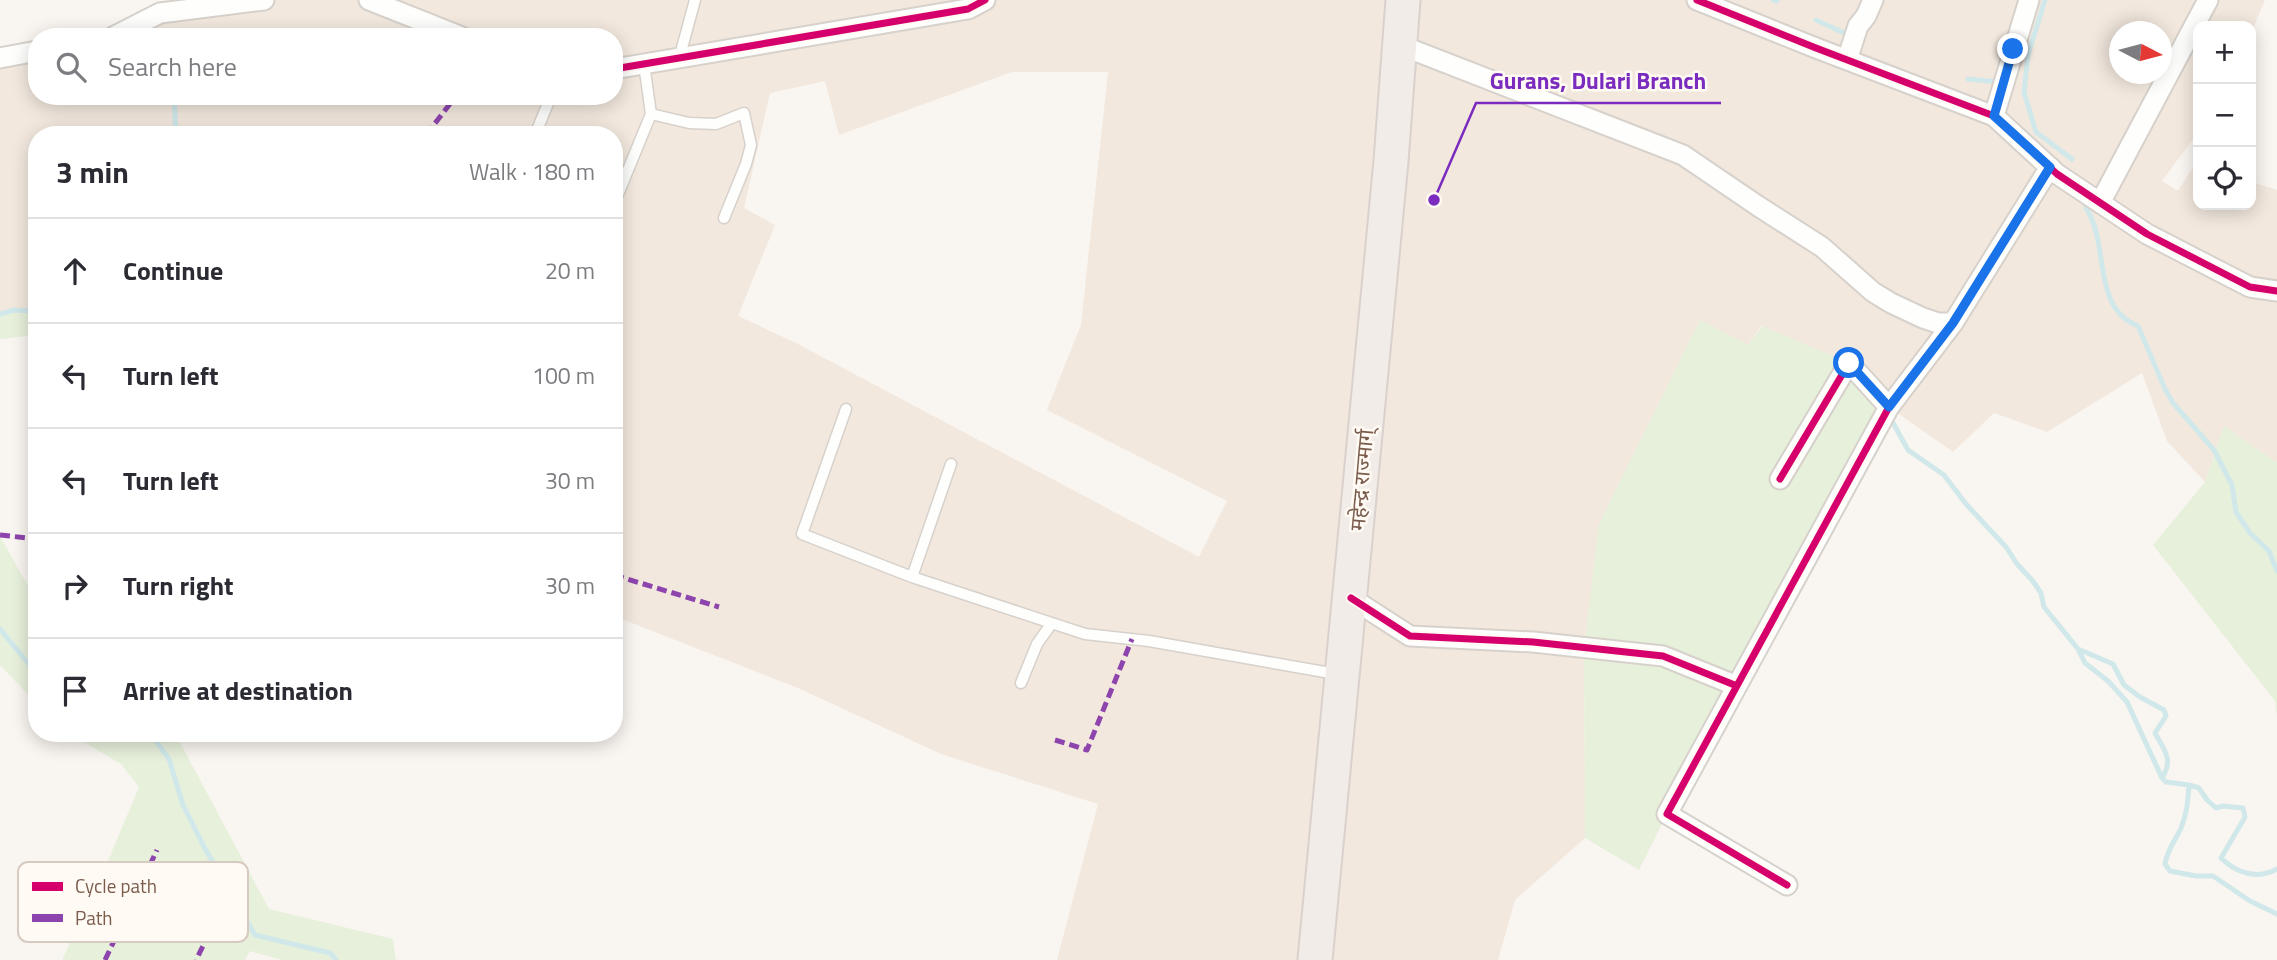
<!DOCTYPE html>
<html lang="en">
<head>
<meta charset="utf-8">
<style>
  body { margin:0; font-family:"Titillium Web","Noto Sans Devanagari",sans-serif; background:#f2f2f3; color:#2b2b33 }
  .controls { position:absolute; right:21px; top:21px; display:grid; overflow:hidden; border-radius:14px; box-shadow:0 4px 18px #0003 }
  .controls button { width:63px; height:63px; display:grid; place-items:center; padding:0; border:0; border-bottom:2px solid #e1e1e2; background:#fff; color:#2b2b33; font:35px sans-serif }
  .compass { position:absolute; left:2109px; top:21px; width:63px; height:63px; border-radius:50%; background:#fff; box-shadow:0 4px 18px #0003; rotate:96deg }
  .stop { position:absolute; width:21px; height:21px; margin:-16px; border:5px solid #1a73e8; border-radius:50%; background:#fff }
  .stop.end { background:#1a73e8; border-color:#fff; box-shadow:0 2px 7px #0008 }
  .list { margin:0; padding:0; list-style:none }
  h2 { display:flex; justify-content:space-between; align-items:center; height:91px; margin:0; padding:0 28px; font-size:30px }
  h2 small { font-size:23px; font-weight:400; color:#7c7c81 }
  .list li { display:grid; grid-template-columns:46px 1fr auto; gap:21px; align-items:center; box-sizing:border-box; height:105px; padding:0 28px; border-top:2px solid #e1e1e2 }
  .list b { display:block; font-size:26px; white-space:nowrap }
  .list em { font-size:23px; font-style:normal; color:#7c7c81 }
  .icon { flex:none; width:38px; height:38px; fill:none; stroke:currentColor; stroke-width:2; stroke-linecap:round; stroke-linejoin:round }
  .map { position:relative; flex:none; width:2277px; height:960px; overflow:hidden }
  .search { position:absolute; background:#fff; box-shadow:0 4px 18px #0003; left:28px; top:28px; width:595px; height:77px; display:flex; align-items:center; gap:18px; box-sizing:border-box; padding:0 24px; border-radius:28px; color:#7c7c81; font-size:26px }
  .panel { position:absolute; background:#fff; box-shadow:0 4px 18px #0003; left:28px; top:126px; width:595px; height:616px; border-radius:28px }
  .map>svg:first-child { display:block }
  .residential { fill:#f2e8de; fill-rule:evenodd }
  .green { fill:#e7f0db }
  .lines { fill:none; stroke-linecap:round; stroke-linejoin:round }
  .stream { stroke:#d0e8ea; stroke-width:5 }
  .service-casing { stroke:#d7d1cb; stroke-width:13 }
  .minor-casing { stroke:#d7d1cb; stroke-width:23 }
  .trunk-casing { stroke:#dad1cc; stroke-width:37 }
  .service { stroke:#fefefd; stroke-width:10 }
  .minor { stroke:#fefefd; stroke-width:19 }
  .trunk { stroke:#f2ece8; stroke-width:33 }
  .quiet { stroke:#8e44ad; stroke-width:5; stroke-dasharray:10 5; stroke-linecap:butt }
  .cycleway-casing { stroke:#fffaf3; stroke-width:11 }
  .cycleway { stroke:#d6006c; stroke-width:7 }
  .route { stroke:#1a73e8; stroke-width:9 }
  .labels { text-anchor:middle; stroke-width:5; stroke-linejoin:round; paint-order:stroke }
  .street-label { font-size:21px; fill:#7a5c4d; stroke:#fffaf3 }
  .key { fill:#fffaf3; stroke:#d7cbc1; stroke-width:2 }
  .key-label { font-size:19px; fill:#7a5c4d }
  .leader { fill:none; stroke:#7b2cbf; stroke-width:2.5 }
  .callout-dot { fill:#7b2cbf; stroke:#fffaf3; stroke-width:2.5 }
  .callout-label { font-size:23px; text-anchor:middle; font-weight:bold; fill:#7b2cbf; stroke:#fffaf3; stroke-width:5; stroke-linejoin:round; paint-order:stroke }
</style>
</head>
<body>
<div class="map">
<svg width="2277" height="960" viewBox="0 0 2277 960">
  <rect width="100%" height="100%" fill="#f9f5f0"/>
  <path class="residential" d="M 264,0 L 2265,0 L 2251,33 L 2251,26 L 2198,26 L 2198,132 L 2162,181 L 2178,191 L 2195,164 L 2198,165 L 2198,205 L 2251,205 L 2251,182 L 2277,190 L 2277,463 L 2224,427 L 2205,482 L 2167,441 L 2142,373 L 2047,432 L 1994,413 L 1953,452 L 1889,407 L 1761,326 L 1748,345 L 1584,647 L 1585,838 L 1515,900 L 1498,960 L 1057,960 L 1098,804 L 941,754 L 798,688 L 614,616 L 614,135 L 37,135 L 37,311 L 14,310 L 0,314 L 0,58 L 37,51 L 37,96 L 614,96 L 614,37 L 113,37 L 160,13 ZM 2120,32 L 2162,32 L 2162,74 L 2120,74 ZM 1012,72 L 1108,72 L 1081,325 L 1047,410 L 1227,501 L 1199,557 L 796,343 L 738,316 L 775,225 L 744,208 L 770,93 L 825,81 L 839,135 Z"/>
  <path class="green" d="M 14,310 L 37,311 L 37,331 L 27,336 L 0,339 L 0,314 Z
    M 1700,320 L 1748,345 L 1762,326 L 1849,363 L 1889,407 L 1667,814 L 1639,870 L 1585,838 L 1584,647 L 1599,524 Z
    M 2224,426 L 2277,463 L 2277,716 L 2275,701 L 2153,545 L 2205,482 Z
    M 0,536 L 37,602 L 37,704 L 0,665 Z
    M 68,733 L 175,733 L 269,909 L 393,939 L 396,960 L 282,960 L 250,951 L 245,960 L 62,960 L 105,868 L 139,787 L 121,764 Z"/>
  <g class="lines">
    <path class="stream" d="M 1773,0 L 1777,1
      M 2045,0 L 2028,55 L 2024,92 L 2036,132 L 2072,159
      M 1816,20 L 1844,33
      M 1968,79 L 1997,82
      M 174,96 L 176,135
      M 2086,208 C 2110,244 2091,308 2138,326 L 2165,389 L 2173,403 L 2214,450 L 2232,485 L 2236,512 L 2250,533 L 2269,551 L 2277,571
      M 0,314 L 14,310 L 37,311
      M 1892,421 L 1908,450 L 1944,475 L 1966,504 L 2006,547 L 2017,564 L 2032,580 L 2041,593 L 2044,607 L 2078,649 L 2113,664 L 2124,685 L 2140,697 L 2164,710 L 2166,716 L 2155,733 C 2164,750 2174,759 2162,778 L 2166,782 L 2189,785 C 2188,800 2187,814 2181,828 C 2175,841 2167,850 2165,864 L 2170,871 L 2196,876 L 2213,876 L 2250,901 L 2277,914
      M 0,629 L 37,674
      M 2079,651 L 2085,663 L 2108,681 L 2127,702 L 2162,778
      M 150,733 L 169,759 L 183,805 L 203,845 L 255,935 L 330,953 L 336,960
      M 2189,785 L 2199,788 L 2207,800 L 2216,808 L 2223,806 L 2243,808 L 2245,817 L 2221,858 C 2236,873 2258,880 2277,869"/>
    <g class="service-casing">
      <path id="service" d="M 679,59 L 695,0
        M 644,64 L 651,114 L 689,123 L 716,124 L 744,113 L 751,145 L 746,164 L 724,218
        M 535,135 L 551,96
        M 614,204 L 651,114
        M 846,409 L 802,534 L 912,577 L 951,464
        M 912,577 L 1085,634 L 1149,641 L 1336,674
        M 1021,683 L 1037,644 L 1052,623"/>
    </g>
    <g class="minor-casing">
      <path id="minor" d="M 369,0 L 462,37
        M 1697,0 L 1816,48 L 1994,116 L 2057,174 L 2147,234 L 2250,287 L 2277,291
        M 113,37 L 160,13 L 264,0
        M 1400,45 L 1683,155 L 1758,206 L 1822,247 L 1873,292 L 1891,303 L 1923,318 L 1938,323 L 1953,323
        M 0,58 L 37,51
        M 1847,60 L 1858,26 L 1866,16 L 1873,0
        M 614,69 L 968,9 L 985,0
        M 1994,116 L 2029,0
        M 2100,203 L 2208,0
        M 1889,407 L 1953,323 L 2050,167
        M 1780,479 L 1849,363 L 1889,407 L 1667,814 L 1787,885
        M 1351,598 L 1410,636 L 1533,642 L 1663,656 L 1737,686"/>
    </g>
    <g class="trunk-casing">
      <path id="trunk" d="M 1315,960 L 1391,161 L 1403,0"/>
    </g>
    <use href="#service" class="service"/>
    <use href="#minor" class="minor"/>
    <use href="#trunk" class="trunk"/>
    <path class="quiet" d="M 426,135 L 456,96
      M 0,535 L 37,539
      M 614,575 L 719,607
      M 1055,740 L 1087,750 L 1132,639
      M 134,899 L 206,940 L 196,960
      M 105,960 L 157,850"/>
    <g class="cycleway-casing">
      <path id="cycleway" d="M 1697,0 L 1816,48 L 1994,116 L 2057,174 L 2147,234 L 2250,287 L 2277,291
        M 614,69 L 968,9 L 985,0
        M 1780,479 L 1849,363 L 1889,407 L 1667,814 L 1787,885
        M 1351,598 L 1410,636 L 1533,642 L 1663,656 L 1737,686"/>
    </g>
    <use href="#cycleway" class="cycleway"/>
  </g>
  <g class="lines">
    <path class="route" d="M 1849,363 L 1889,407 L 1953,323 L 2050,167 L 1994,116 L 2013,49"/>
  </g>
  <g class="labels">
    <g class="street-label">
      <text transform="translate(1362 480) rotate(-85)" y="7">महेन्द्र राज्मार्ग्</text>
    </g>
  </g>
  <rect x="18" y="862" width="230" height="80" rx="10" class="key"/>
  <rect x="32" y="882" width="31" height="9" fill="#d6006c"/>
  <rect x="32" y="914" width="31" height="8" fill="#8e44ad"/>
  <g class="key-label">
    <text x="75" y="893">Cycle path</text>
    <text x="75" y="925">Path</text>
  </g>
  <path class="leader" d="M1434 200L1476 103H1721"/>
  <circle class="callout-dot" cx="1434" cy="200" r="7"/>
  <g class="callout-label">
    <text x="1598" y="89">Gurans, Dulari Branch</text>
  </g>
</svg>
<div class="controls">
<button>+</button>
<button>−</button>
<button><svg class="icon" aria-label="locate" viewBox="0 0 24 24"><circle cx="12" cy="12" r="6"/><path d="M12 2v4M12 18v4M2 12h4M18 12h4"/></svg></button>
</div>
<svg class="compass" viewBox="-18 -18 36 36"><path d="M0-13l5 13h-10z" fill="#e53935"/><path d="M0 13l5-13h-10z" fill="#7c7c81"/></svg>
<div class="stop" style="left:1849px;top:363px"></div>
<div class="stop end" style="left:2013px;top:49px"></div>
<div class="search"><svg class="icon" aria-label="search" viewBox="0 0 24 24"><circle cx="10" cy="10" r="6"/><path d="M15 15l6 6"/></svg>Search here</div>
<section class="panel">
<h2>3 min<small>Walk · 180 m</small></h2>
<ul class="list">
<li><svg class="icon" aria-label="ahead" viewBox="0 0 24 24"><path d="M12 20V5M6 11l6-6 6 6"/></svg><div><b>Continue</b></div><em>20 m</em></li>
<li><svg class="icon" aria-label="left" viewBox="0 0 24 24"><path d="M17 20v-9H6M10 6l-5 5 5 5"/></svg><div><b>Turn left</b></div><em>100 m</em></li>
<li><svg class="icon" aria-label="left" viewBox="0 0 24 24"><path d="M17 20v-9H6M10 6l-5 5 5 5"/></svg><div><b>Turn left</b></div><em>30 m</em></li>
<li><svg class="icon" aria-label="right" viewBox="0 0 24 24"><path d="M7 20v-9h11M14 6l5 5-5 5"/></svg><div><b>Turn right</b></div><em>30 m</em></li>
<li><svg class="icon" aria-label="arrive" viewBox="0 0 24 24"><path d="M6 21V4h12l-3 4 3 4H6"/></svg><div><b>Arrive at destination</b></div></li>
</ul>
</section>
</div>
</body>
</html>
